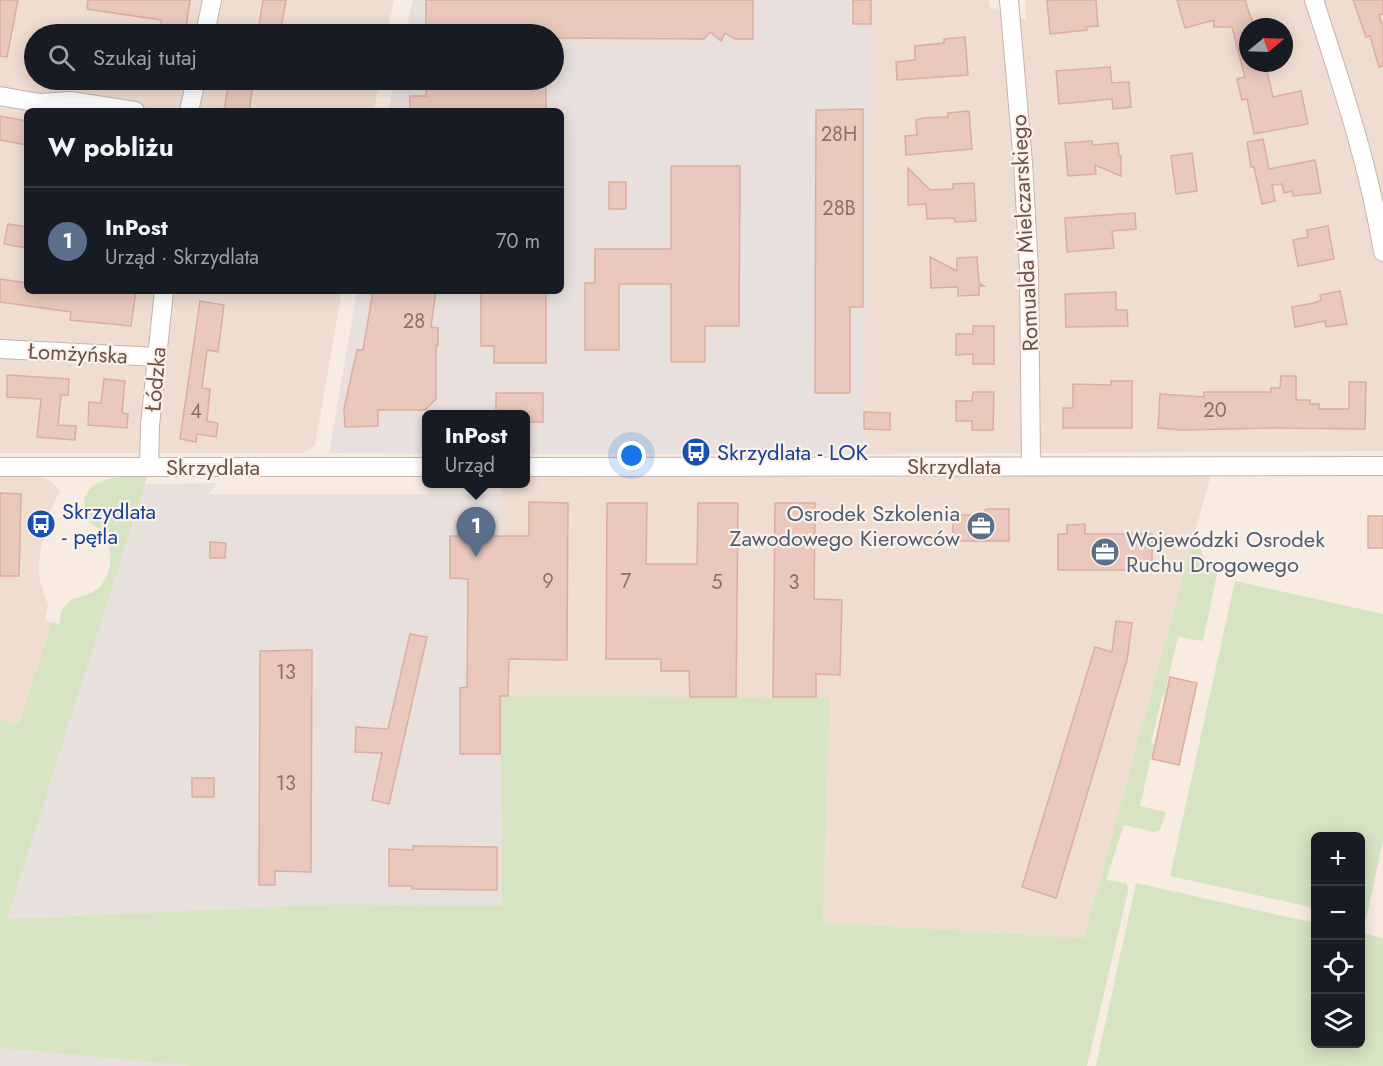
<!DOCTYPE html>
<html lang="pl">
<head>
<meta charset="utf-8">
<style>
  body { margin:0; font-family:Jost,sans-serif; background:#242831; color:#f1f3f6 }
  .controls { position:absolute; right:18px; bottom:18px; display:grid; overflow:hidden; border-radius:9px; box-shadow:0 3px 15px #0003 }
  .controls button { width:54px; height:54px; display:grid; place-items:center; padding:0; border:0; border-bottom:2px solid #363941; background:#171b24; color:#f1f3f6; font:30px sans-serif }
  .compass { position:absolute; left:1239px; top:18px; width:54px; height:54px; border-radius:50%; background:#171b24; box-shadow:0 3px 15px #0003; rotate:71deg }
  .you { position:absolute; left:632px; top:456px; width:21px; height:21px; margin:-15px; border:4px solid #fff; border-radius:50%; background:#1a73e8; box-shadow:0 0 0 9px #1a73e833 }
  .badge { display:grid; place-items:center; width:39px; height:39px; border-radius:50%; background:#2563eb; color:#fff; font-size:20px; font-weight:700 }
  .pin { position:absolute; translate:-50% -50px; filter:drop-shadow(0 2px 3px #0008) }
  .pin::after { content:''; position:absolute; top:32px; width:21px; height:18px; background:inherit; clip-path:polygon(0 0,100% 0,50% 100%) }
  .popup { position:absolute; left:422px; top:410px; width:108px; height:78px; box-sizing:border-box; display:grid; place-content:center; border-radius:9px; background:#171b24; filter:drop-shadow(0 2px 4px #0005); font-size:20px; white-space:nowrap; color:#9ea1a6 }
  .popup b { font-size:22px; color:#f1f3f6 }
  .popup::after { content:''; position:absolute; left:50%; top:100%; margin-left:-12px; border:12px solid transparent; border-top-color:#171b24 }
  .list { margin:0; padding:0; list-style:none }
  h2 { display:flex; justify-content:space-between; align-items:center; height:78px; margin:0; padding:0 24px; font-size:26px }
  h2 small { font-size:20px; font-weight:400; color:#9ea1a6 }
  .list li { display:grid; grid-template-columns:39px 1fr auto; gap:18px; align-items:center; box-sizing:border-box; height:108px; padding:0 24px; border-top:2px solid #363941 }
  .list b { display:block; font-size:22px; white-space:nowrap }
  .list p { margin:0; font-size:20px; white-space:nowrap; color:#9ea1a6 }
  .list em { font-size:20px; font-style:normal; color:#9ea1a6 }
  .icon { flex:none; width:33px; height:33px; fill:none; stroke:currentColor; stroke-width:2; stroke-linecap:round; stroke-linejoin:round }
  .map { position:relative; flex:none; width:1383px; height:1066px; overflow:hidden }
  .search { position:absolute; background:#171b24; box-shadow:0 3px 15px #0003; left:24px; top:24px; width:540px; height:66px; display:flex; align-items:center; gap:15px; box-sizing:border-box; padding:0 21px; border-radius:33px; color:#9ea1a6; font-size:22px }
  .panel { position:absolute; background:#171b24; box-shadow:0 3px 15px #0003; left:24px; top:108px; width:540px; height:186px; border-radius:9px }
  .map>svg:first-child { display:block }
  .residential { fill:#efddd2; fill-rule:evenodd }
  .industrial { fill:#e8e0dd }
  .green { fill:#d6e4c3 }
  .building { fill:#eac8bd; stroke:#dbada0; stroke-width:1.5 }
  .lines { fill:none; stroke-linecap:round; stroke-linejoin:round }
  .minor-casing { stroke:#c7b3ab; stroke-width:20 }
  .minor { stroke:#fff; stroke-width:18 }
  .labels { text-anchor:middle; stroke-width:4.5; stroke-linejoin:round; paint-order:stroke }
  .number-label { font-size:20px; fill:#8c7068 }
  .street-label { font-size:22px; fill:#6d524c; stroke:#fcf1e8 }
  .transit-label { font-size:22px; fill:#164399; stroke:#fcf1e8; text-anchor:start }
  .service-label { font-size:22px; fill:#4e5e75; stroke:#fcf1e8; text-anchor:end }
</style>
</head>
<body>
<div class="map">
<svg width="1383" height="1066" viewBox="0 0 1383 1066">
  <rect width="100%" height="100%" fill="#f8ece2"/>
  <path class="residential" d="M 0,0 L 394,0 L 387,34 L 34,34 L 34,80 L 380,80 L 374,111 L 27,111 L 27,291 L 342,291 L 315,445 L 303,453 L 0,453 Z
    M 873,0 L 989,0 L 990,7 L 1026,20 L 1025,0 L 1383,0 L 1383,451 L 866,454 L 864,429 ZM 1248,27 L 1284,27 L 1284,63 L 1248,63 Z
    M 526,474 L 845,478 L 1211,474 L 1084,938 L 823,922 L 830,697 L 500,696 L 502,484 L 526,484 Z
    M 0,476 L 36,476 L 46,479 L 53,483 L 60,491 L 47,517 L 39,560 L 39,577 L 48,606 L 45,620 L 52,622 L 18,725 L 0,719 Z"/>
  <path class="industrial" d="M 413,0 L 873,0 L 864,429 L 866,454 L 526,454 L 526,414 L 426,414 L 426,454 L 329,453 L 357,291 L 561,291 L 561,111 L 388,111 L 394,80 L 554,80 L 554,34 L 405,34 Z
    M 217,483 L 209,494 L 502,494 L 500,669 L 502,906 L 337,904 L 6,919 L 144,484 Z
    M 0,1048 L 191,1066 L 0,1066 Z"/>
  <path class="green" d="M 121,477 L 147,477 L 7,919 L 337,904 L 502,906 L 500,696 L 830,697 L 823,922 L 1084,938 L 1191,547 L 1199,545 C 1203,556 1207,565 1218,569 L 1203,641 L 1178,637 L 1164,697 L 1162,697 L 1151,743 L 1154,744 L 1140,806 L 1166,812 L 1160,830 L 1153,832 L 1124,825 L 1106,880 L 1127,883 L 1128,891 L 1087,1066 L 191,1066 L 0,1048 L 0,719 L 18,725 L 52,622 L 59,624 C 60,618 61,611 65,606 C 76,591 99,602 109,570 C 112,560 111,548 106,538 C 102,530 92,526 88,518 C 75,491 98,478 121,477 Z
    M 1235,581 L 1383,614 L 1383,840 L 1366,920 L 1361,918 L 1360,836 L 1316,836 L 1315,908 L 1170,876 Z
    M 1136,883 L 1315,923 L 1316,1044 L 1360,1044 L 1361,933 L 1383,938 L 1383,1066 L 1096,1066 Z"/>
  <path class="building" d="M 0,0 L 18,0 L 7,57 L 0,56 Z
    M 88,0 L 190,0 L 186,28 L 161,25 L 161,20 L 87,9 Z
    M 263,0 L 286,0 L 280,34 L 258,31 Z
    M 426,0 L 753,0 L 753,39 L 735,39 L 725,33 L 721,41 L 710,32 L 704,39 L 554,38 L 554,34 L 426,34 Z
    M 853,0 L 871,0 L 871,24 L 853,24 Z
    M 1047,0 L 1096,0 L 1098,26 L 1086,27 L 1087,30 L 1050,34 Z
    M 1177,0 L 1245,0 L 1254,27 L 1248,27 L 1248,63 L 1265,63 L 1273,97 L 1301,91 L 1308,124 L 1254,134 L 1247,99 L 1242,100 L 1237,79 L 1245,77 L 1232,27 L 1214,27 L 1214,20 L 1185,28 Z
    M 1353,0 L 1383,0 L 1383,14 L 1379,15 L 1383,28 L 1383,66 L 1379,67 L 1370,36 L 1366,37 Z
    M 965,37 L 968,75 L 897,80 L 896,62 L 915,60 L 915,46 L 944,43 L 944,39 Z
    M 1110,67 L 1112,83 L 1129,82 L 1131,107 L 1113,109 L 1112,99 L 1059,104 L 1056,71 Z
    M 229,80 L 254,80 L 249,111 L 224,111 Z
    M 426,80 L 546,80 L 546,111 L 410,111 L 410,96 L 426,96 Z
    M 863,109 L 863,307 L 850,307 L 850,393 L 815,393 L 816,110 Z
    M 969,111 L 972,149 L 906,155 L 905,136 L 917,135 L 916,120 L 923,118 L 948,117 L 948,113 Z
    M 0,116 L 27,121 L 27,145 L 0,140 Z
    M 1263,139 L 1269,169 L 1315,160 L 1321,193 L 1293,196 L 1292,191 L 1284,193 L 1282,184 L 1272,185 L 1275,201 L 1262,204 L 1254,167 L 1251,167 L 1247,142 Z
    M 1092,141 L 1092,145 L 1118,143 L 1119,156 L 1121,156 L 1121,176 L 1095,165 L 1096,174 L 1068,176 L 1065,143 Z
    M 1192,153 L 1197,191 L 1176,194 L 1171,156 Z
    M 671,166 L 740,166 L 739,326 L 705,326 L 705,362 L 671,362 L 671,284 L 619,284 L 619,350 L 585,350 L 585,283 L 595,283 L 595,249 L 671,249 Z
    M 908,168 L 930,190 L 953,189 L 953,184 L 974,183 L 976,221 L 955,222 L 954,218 L 927,219 L 926,204 L 908,205 Z
    M 609,182 L 626,182 L 626,209 L 609,209 Z
    M 1135,213 L 1136,229 L 1112,231 L 1114,248 L 1067,252 L 1065,218 Z
    M 8,224 L 27,227 L 27,248 L 4,244 Z
    M 1328,226 L 1334,259 L 1298,266 L 1293,240 L 1308,237 L 1307,230 Z
    M 930,257 L 957,271 L 957,258 L 977,257 L 979,283 L 984,286 L 979,286 L 979,295 L 958,296 L 958,287 L 931,288 Z
    M 0,279 L 27,283 L 27,291 L 136,291 L 131,326 L 70,320 L 71,312 L 0,302 Z
    M 373,291 L 436,291 L 431,327 L 438,328 L 438,346 L 436,345 L 436,399 L 425,410 L 378,410 L 378,426 L 345,427 L 344,409 L 357,350 L 363,350 Z
    M 481,291 L 546,291 L 546,363 L 494,363 L 494,346 L 481,346 Z
    M 1340,291 L 1347,324 L 1326,327 L 1325,321 L 1295,327 L 1292,307 L 1314,303 L 1321,300 L 1320,295 Z
    M 1116,292 L 1116,310 L 1127,310 L 1128,326 L 1066,327 L 1065,294 Z
    M 200,301 L 224,305 L 218,352 L 207,350 L 202,388 L 210,389 L 207,421 L 218,423 L 216,437 L 197,434 L 196,442 L 180,439 Z
    M 973,326 L 994,326 L 994,364 L 973,364 L 973,354 L 956,355 L 956,334 L 973,334 Z
    M 7,375 L 69,379 L 68,395 L 61,395 L 58,425 L 76,426 L 75,440 L 37,437 L 41,399 L 7,397 Z
    M 1281,376 L 1296,376 L 1296,400 L 1310,400 L 1310,404 L 1319,404 L 1319,409 L 1349,409 L 1349,382 L 1366,382 L 1365,429 L 1272,428 L 1182,430 L 1158,428 L 1160,394 L 1204,397 L 1204,392 L 1271,392 L 1271,388 L 1280,388 Z
    M 104,379 L 125,381 L 122,413 L 128,414 L 127,428 L 88,425 L 89,402 L 101,403 Z
    M 1111,381 L 1132,381 L 1132,428 L 1063,428 L 1063,408 L 1073,408 L 1073,384 L 1111,385 Z
    M 973,392 L 994,392 L 993,430 L 972,430 L 972,421 L 956,421 L 956,401 L 972,401 Z
    M 496,393 L 543,393 L 543,422 L 525,422 L 525,414 L 496,414 Z
    M 864,412 L 890,413 L 890,430 L 864,429 Z
    M 0,493 L 21,494 L 19,576 L 0,576 Z
    M 529,502 L 568,503 L 567,660 L 509,659 L 508,696 L 500,696 L 500,754 L 460,754 L 460,688 L 467,687 L 468,579 L 450,578 L 450,536 L 529,536 Z
    M 607,503 L 647,503 L 646,564 L 697,564 L 698,503 L 738,503 L 736,697 L 690,697 L 689,671 L 661,671 L 661,659 L 606,659 Z
    M 775,503 L 815,503 L 814,599 L 842,600 L 840,675 L 816,674 L 816,697 L 773,697 Z
    M 986,509 L 1009,509 L 1009,541 L 953,541 L 953,515 L 982,515 Z
    M 1368,516 L 1383,516 L 1383,548 L 1368,548 Z
    M 1085,524 L 1085,534 L 1152,534 L 1152,570 L 1058,570 L 1058,534 L 1067,534 L 1067,525 Z
    M 210,542 L 226,543 L 225,558 L 210,558 Z
    M 1116,621 L 1132,623 L 1127,660 L 1056,898 L 1022,887 L 1095,647 L 1112,652 Z
    M 410,634 L 427,637 L 389,804 L 372,800 L 382,753 L 355,752 L 356,727 L 388,729 Z
    M 312,650 L 311,872 L 275,871 L 275,885 L 259,885 L 260,651 Z
    M 1170,677 L 1197,683 L 1179,765 L 1152,759 Z
    M 192,778 L 214,778 L 214,797 L 192,797 Z
    M 413,846 L 497,847 L 497,890 L 412,889 L 412,886 L 389,886 L 389,849 L 413,850 Z"/>
  <g class="lines">
    <g class="minor-casing">
      <path id="minor" d="M 1009,0 L 1023,163 L 1029,270 L 1031,466
        M 1314,0 C 1341,83 1369,165 1383,252
        M 205,34 L 212,0
        M 0,96 L 40,103 L 70,101 L 135,111
        M 189,111 L 196,80
        M 0,349 L 157,357
        M 0,467 L 426,467
        M 149,467 L 150,425 L 164,291
        M 526,467 L 1383,466"/>
    </g>
    <use href="#minor" class="minor"/>
  </g>
  <defs>
    <g id="bus-disc" transform="scale(1.5)"><circle r="9.5" fill="#1a4fb4" stroke="#fcf1e8"/><path d="M-5-6H5V4H4V6H2V4H-2V6H-4V4H-5ZM-3.5-4V0h7V-4ZM-3.5 1.2v1.5H-2V1.2ZM2 1.2v1.5H3.5V1.2Z" fill="#fff"/></g>
    <g id="office-disc" transform="scale(1.5)"><circle r="9.5" fill="#5c6f8a" stroke="#fcf1e8"/><path d="M-6-3h4V-5.5h4V-3h4V5H-6ZM-1-4.5V-3h2v-1.5ZM-6 0V1H6V0Z" fill="#fff"/></g>
  </defs>
  <g fill-rule="evenodd">
    <use href="#bus-disc" x="696" y="452"/>
    <use href="#bus-disc" x="41" y="524"/>
    <use href="#office-disc" x="981" y="526"/>
    <use href="#office-disc" x="1105" y="552"/>
  </g>
  <g class="labels">
    <g class="number-label">
      <text x="839" y="141">28H</text>
      <text x="839" y="215">28B</text>
      <text x="414" y="328">28</text>
      <text x="1215" y="417">20</text>
      <text x="196" y="418">4</text>
      <text x="548" y="588">9</text>
      <text x="626" y="588">7</text>
      <text x="717" y="589">5</text>
      <text x="794" y="589">3</text>
      <text x="286" y="679">13</text>
      <text x="286" y="790">13</text>
    </g>
    <g class="street-label">
      <text transform="translate(1024 233) rotate(-93)" y="8">Romualda Mielczarskiego</text>
      <text transform="translate(78 353) rotate(3)" y="8">Łomżyńska</text>
      <text transform="translate(155 379) rotate(-85)" y="8">Łódzka</text>
      <text x="954" y="474">Skrzydlata</text>
      <text x="213" y="475">Skrzydlata</text>
    </g>
    <g class="transit-label">
      <text x="717" y="460">Skrzydlata - LOK</text>
      <text x="62" y="519">Skrzydlata<tspan x="62" dy="25">- pętla</tspan></text>
    </g>
    <g class="service-label">
      <text x="960" y="521">Osrodek Szkolenia<tspan x="960" dy="25">Zawodowego Kierowców</tspan></text>
      <text x="1126" y="547" text-anchor="start">Wojewódzki Osrodek<tspan x="1126" dy="25">Ruchu Drogowego</tspan></text>
    </g>
  </g>
</svg>
<div class="controls">
<button>+</button>
<button>−</button>
<button><svg class="icon" aria-label="locate" viewBox="0 0 24 24"><circle cx="12" cy="12" r="6"/><path d="M12 2v4M12 18v4M2 12h4M18 12h4"/></svg></button>
<button><svg class="icon" aria-label="layers" viewBox="0 0 24 24"><path d="M12 4l9 5-9 5-9-5zM3 14l9 5 9-5"/></svg></button>
</div>
<svg class="compass" viewBox="-18 -18 36 36"><path d="M0-13l5 13h-10z" fill="#e53935"/><path d="M0 13l5-13h-10z" fill="#9ea1a6"/></svg>
<div class="you"></div>
<div class="pin badge" style="left:476px;top:557px;background:#5c6f8a">1</div>
<div class="popup"><b>InPost</b>Urząd</div>
<div class="search"><svg class="icon" aria-label="search" viewBox="0 0 24 24"><circle cx="10" cy="10" r="6"/><path d="M15 15l6 6"/></svg>Szukaj tutaj</div>
<section class="panel">
<h2>W pobliżu<small></small></h2>
<ul class="list">
<li><span class="badge" style="background:#5c6f8a">1</span><div><b>InPost</b><p>Urząd · Skrzydlata</p></div><em>70 m</em></li>
</ul>
</section>
</div>
</body>
</html>
